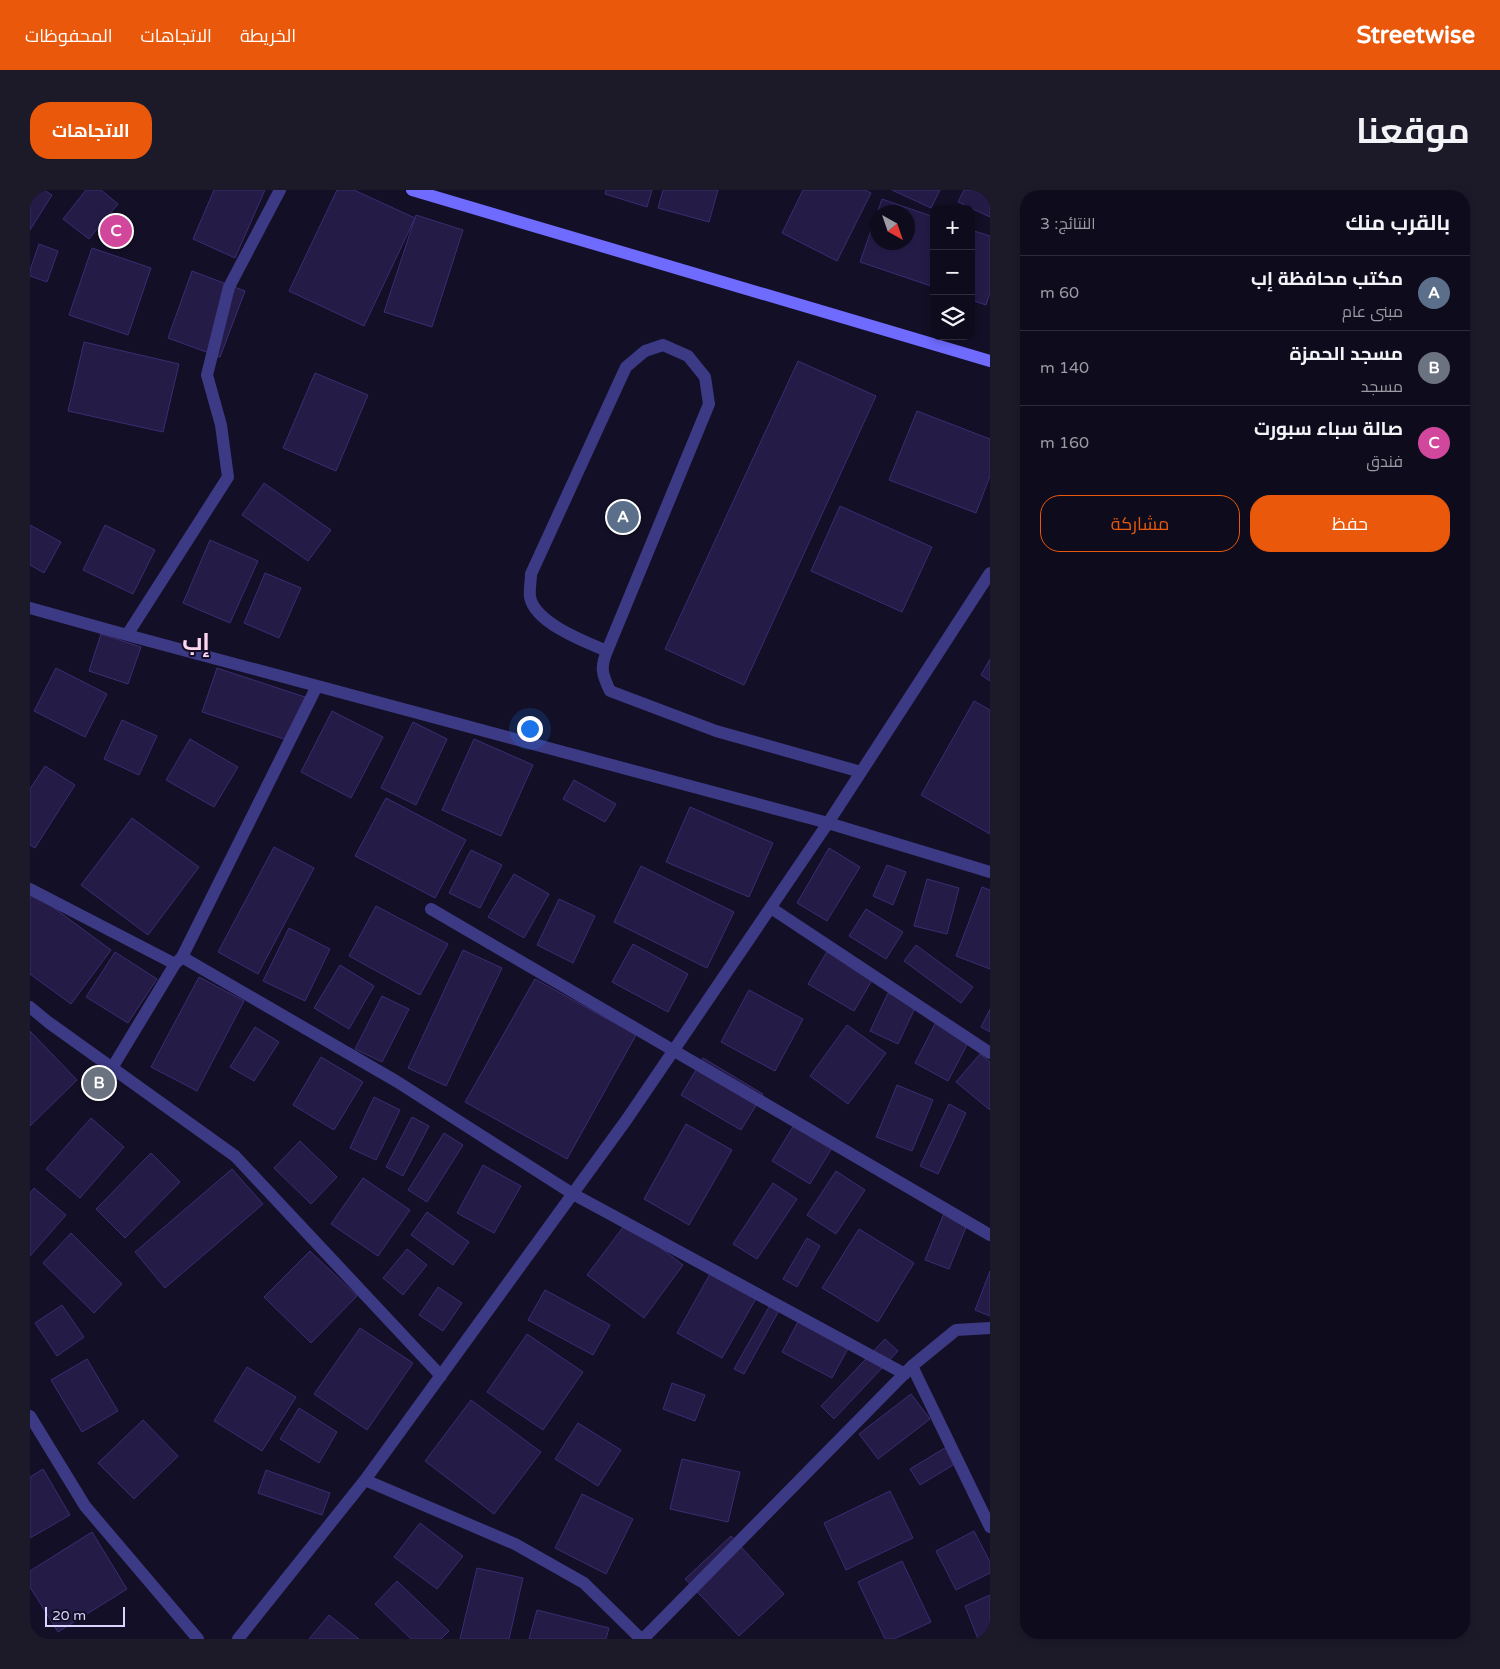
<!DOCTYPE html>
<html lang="ar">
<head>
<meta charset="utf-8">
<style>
  body { margin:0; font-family:"Varela Round",Cairo,sans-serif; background:#1c1929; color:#f1f3f6; direction:rtl }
  .controls { position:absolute; right:15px; top:15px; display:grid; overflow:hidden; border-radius:10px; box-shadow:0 2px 8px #0003 }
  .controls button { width:45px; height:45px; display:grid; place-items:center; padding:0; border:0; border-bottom:1px solid #2e2b3b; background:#0e0b1c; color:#f1f3f6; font:25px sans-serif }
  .compass { position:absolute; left:840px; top:15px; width:45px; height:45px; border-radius:50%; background:#0e0b1c; box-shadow:0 2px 8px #0003; rotate:140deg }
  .scale { position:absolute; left:15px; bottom:12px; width:80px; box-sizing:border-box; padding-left:5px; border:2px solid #d9d4ff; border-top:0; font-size:14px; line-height:18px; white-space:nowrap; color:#d9d4ff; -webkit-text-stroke:4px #130f26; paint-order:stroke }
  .you { position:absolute; left:499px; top:538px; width:18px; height:18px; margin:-12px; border:4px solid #fff; border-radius:50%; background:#1a73e8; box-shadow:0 0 0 8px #1a73e833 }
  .badge { display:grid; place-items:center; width:32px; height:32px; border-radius:50%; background:#ea580c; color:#fff; font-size:16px; font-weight:700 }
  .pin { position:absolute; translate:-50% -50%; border:2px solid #fff; box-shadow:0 1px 5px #0006 }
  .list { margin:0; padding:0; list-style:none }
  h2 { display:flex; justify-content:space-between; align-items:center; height:65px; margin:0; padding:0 20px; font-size:21px }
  h2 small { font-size:16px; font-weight:400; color:#9b9ba3 }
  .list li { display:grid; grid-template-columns:32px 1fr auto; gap:15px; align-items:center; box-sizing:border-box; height:75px; padding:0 20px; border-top:1px solid #2e2b3b }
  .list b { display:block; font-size:19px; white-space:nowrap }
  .list p { margin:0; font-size:16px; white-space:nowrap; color:#9b9ba3 }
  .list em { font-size:16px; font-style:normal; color:#9b9ba3 }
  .actions { display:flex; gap:10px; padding:15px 20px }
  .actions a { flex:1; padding:11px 0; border:1px solid #ea580c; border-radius:20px; text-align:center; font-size:18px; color:#ea580c }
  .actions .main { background:#ea580c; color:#fff }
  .icon { flex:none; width:28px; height:28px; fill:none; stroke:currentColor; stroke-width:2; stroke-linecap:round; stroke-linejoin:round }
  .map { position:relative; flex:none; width:960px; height:1449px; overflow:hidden; direction:ltr; border-radius:20px }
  header { display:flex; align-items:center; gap:30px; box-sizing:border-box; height:70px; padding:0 25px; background:#ea580c; color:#fff }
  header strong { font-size:24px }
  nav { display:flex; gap:28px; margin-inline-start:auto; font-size:18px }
  .intro { display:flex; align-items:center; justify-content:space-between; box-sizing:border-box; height:120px; padding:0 30px }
  h1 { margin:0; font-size:35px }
  .button { padding:12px 22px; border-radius:20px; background:#ea580c; color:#fff; font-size:18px; font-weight:700 }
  main { display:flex; gap:30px; padding:0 30px }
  aside { flex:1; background:#0e0b1c; border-radius:20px; box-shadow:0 2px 8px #0003 }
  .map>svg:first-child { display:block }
  .building { fill:#241b47; stroke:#3b2d73; fill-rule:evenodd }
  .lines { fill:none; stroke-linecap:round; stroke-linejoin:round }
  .lane { stroke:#3d3a85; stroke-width:12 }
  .street { stroke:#3d3a85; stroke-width:12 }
  .secondary { stroke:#6f6bff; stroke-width:12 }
  .labels { text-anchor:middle; stroke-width:4; stroke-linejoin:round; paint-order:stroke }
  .town-label { font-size:24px; font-weight:bold; fill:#ffd6f0; stroke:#130f26 }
</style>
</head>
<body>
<header>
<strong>Streetwise</strong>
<nav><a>الخريطة</a><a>الاتجاهات</a><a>المحفوظات</a></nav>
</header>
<div class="intro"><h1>موقعنا</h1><a class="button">الاتجاهات</a></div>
<main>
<aside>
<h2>بالقرب منك<small>النتائج: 3</small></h2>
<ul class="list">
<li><span class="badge" style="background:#5c6f8a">A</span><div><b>مكتب محافظة إب</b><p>مبنى عام</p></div><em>60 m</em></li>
<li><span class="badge" style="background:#6b7280">B</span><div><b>مسجد الحمزة</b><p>مسجد</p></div><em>140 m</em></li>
<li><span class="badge" style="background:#d1479c">C</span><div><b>صالة سباء سبورت</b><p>فندق</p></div><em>160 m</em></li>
</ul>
<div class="actions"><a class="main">حفظ</a><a>مشاركة</a></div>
</aside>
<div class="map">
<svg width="960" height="1449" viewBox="0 0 960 1449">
  <rect width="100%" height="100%" fill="#130f26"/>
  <path class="building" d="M 0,0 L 14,0 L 22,5 L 0,40 Z
    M 56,0 L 71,0 L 88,14 L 59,49 L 33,29 Z
    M 184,0 L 235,0 L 205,68 L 163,49 Z
    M 307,0 L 324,0 L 385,28 L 334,136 L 259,101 Z
    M 576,0 L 622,0 L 617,17 L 575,4 Z
    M 633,0 L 688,0 L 679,32 L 628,18 Z
    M 773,0 L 835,0 L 841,3 L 807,71 L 752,43 Z
    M 862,0 L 910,0 L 901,18 Z
    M 934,0 L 960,0 L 960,27 L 928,12 Z
    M 852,9 L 904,27 L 904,97 L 830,72 ZM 848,22 L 878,22 L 878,52 L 848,52 Z
    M 386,25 L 433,40 L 402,137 L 354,122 Z
    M 941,40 L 960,46 L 960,103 L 956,115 L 941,110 Z
    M 9,54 L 28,61 L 17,92 L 0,86 L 0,80 Z
    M 62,58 L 121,78 L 98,145 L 39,125 Z
    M 162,81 L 215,101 L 190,167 L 138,148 Z
    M 54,152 L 149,174 L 133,242 L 38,221 Z
    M 768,171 L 846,206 L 714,495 L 635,459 Z
    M 285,183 L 338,205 L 306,281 L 253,258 Z
    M 887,221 L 960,249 L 960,286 L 946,323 L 859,290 Z
    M 234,293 L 301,340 L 278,371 L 212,325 Z
    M 810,316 L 902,357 L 872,422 L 781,381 Z
    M 0,335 L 31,352 L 14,383 L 0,375 Z
    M 75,335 L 125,360 L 103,404 L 53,380 Z
    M 180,350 L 228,371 L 200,433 L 153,413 Z
    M 235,383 L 271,398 L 249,448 L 214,433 Z
    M 71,444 L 111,457 L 98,494 L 59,481 Z
    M 960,469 L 960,491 L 951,485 Z
    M 26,478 L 77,504 L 55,547 L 4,521 Z
    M 187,478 L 278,508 L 263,552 L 172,522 Z
    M 944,511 L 960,520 L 960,644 L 891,605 Z
    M 302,521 L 353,547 L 321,608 L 271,582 Z
    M 92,530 L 127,546 L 109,585 L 74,569 Z
    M 383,532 L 417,549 L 386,615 L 351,598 Z
    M 160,549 L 208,577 L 184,617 L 136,590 Z
    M 444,549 L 503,575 L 471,646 L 412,620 Z
    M 15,576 L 45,595 L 5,658 L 0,655 L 0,599 Z
    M 544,590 L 586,614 L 575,632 L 533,609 Z
    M 356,608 L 436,650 L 405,708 L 325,666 Z
    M 660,617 L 743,653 L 719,707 L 636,672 Z
    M 102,628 L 169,677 L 118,745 L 51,695 Z
    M 244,657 L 284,678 L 228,784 L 188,762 Z
    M 799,658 L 830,677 L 797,731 L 767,713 Z
    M 441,660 L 472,675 L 450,718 L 419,703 Z
    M 857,675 L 876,682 L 863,715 L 843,706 Z
    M 611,676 L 704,722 L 677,778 L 584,732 Z
    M 484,684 L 519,704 L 494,748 L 458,727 Z
    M 897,689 L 929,698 L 917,744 L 884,736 Z
    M 952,697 L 960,700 L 960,779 L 926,766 Z
    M 1,701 L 81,760 L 41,814 L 0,784 L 0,703 Z
    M 529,709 L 565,726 L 543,773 L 507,755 Z
    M 346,716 L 418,754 L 390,805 L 319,766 Z
    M 836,719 L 873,742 L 856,769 L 819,746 Z
    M 259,738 L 300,759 L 275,811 L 233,791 Z
    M 603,754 L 658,784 L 638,822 L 582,792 Z
    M 886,755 L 943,797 L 931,813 L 874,771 Z
    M 433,760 L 472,778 L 416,896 L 378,878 Z
    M 798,760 L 844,787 L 824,821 L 778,794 Z
    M 85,762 L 127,789 L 98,833 L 56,807 Z
    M 310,775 L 344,796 L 319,839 L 284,818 Z
    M 169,787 L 214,811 L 167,901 L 121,877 Z
    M 505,789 L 606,845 L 537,969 L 435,912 Z
    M 719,800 L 773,829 L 745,881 L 691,852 Z
    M 858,803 L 886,816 L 868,854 L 840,841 Z
    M 352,806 L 379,819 L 352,872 L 325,859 Z
    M 960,819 L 960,842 L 951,837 Z
    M 907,830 L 941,847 L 918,891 L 885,873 Z
    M 817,835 L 856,863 L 818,914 L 780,886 Z
    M 225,837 L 249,852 L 224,891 L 200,877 Z
    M 0,841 L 47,890 L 0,936 Z
    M 950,864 L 960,872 L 960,920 L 926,892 Z
    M 291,867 L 333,892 L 304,940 L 263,915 Z
    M 673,868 L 733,904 L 711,940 L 651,905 Z
    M 867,895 L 903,910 L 882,961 L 846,947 Z
    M 344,907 L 370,920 L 346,970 L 320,958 Z
    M 919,914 L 936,923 L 908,984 L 890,976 Z
    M 382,927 L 399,936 L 373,986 L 356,977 Z
    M 61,928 L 94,957 L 50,1008 L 16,979 Z
    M 767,930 L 805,953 L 780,994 L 742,971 Z
    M 656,934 L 702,960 L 659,1035 L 614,1009 Z
    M 414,943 L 433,955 L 397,1012 L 378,1000 Z
    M 270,951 L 307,987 L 281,1014 L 244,978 Z
    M 121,963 L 150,992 L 95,1048 L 66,1019 Z
    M 453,975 L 491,996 L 464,1043 L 427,1023 Z
    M 202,979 L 233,1014 L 135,1098 L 105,1062 Z
    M 806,981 L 835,1000 L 806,1044 L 777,1025 Z
    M 333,988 L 380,1020 L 348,1066 L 301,1034 Z
    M 743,993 L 767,1009 L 727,1069 L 703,1054 Z
    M 4,998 L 36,1025 L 0,1066 L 0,1003 Z
    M 915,1021 L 939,1030 L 919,1079 L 895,1070 Z
    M 397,1022 L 439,1052 L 423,1075 L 381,1045 Z
    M 597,1032 L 653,1075 L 614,1128 L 557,1085 Z
    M 829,1039 L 884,1073 L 848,1132 L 792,1098 Z
    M 41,1043 L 92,1094 L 64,1123 L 13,1073 Z
    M 777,1048 L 790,1056 L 767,1097 L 753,1089 Z
    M 377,1059 L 397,1075 L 373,1105 L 353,1088 Z
    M 280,1061 L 327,1106 L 281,1153 L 234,1107 Z
    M 685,1075 L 731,1100 L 692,1168 L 647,1143 Z
    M 960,1081 L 960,1126 L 945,1120 Z
    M 408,1097 L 432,1113 L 413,1141 L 389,1125 Z
    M 515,1100 L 580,1135 L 563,1165 L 498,1130 Z
    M 743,1110 L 752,1115 L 714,1184 L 704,1179 Z
    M 32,1115 L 54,1147 L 27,1166 L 5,1133 Z
    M 771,1126 L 821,1153 L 802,1188 L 752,1162 Z
    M 330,1138 L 383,1173 L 337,1240 L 284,1204 Z
    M 497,1144 L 553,1182 L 513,1240 L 457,1202 Z
    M 855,1149 L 868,1161 L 804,1229 L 791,1216 Z
    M 57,1169 L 88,1221 L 52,1242 L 21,1190 Z
    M 217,1177 L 266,1207 L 232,1261 L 184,1231 Z
    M 642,1193 L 675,1205 L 665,1231 L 633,1219 Z
    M 881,1204 L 900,1229 L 848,1269 L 829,1244 Z
    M 441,1210 L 511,1262 L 464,1324 L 395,1271 Z
    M 269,1218 L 307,1242 L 289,1273 L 250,1249 Z
    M 113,1230 L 148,1266 L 104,1309 L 68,1273 Z
    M 548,1233 L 591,1260 L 568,1296 L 525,1269 Z
    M 923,1253 L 933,1269 L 890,1295 L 880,1279 Z
    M 652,1269 L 710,1282 L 698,1332 L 640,1319 Z
    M 13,1279 L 40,1325 L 0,1348 L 0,1287 Z
    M 236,1280 L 300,1303 L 292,1325 L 228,1303 Z
    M 860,1301 L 883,1348 L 816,1380 L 794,1333 Z
    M 552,1304 L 603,1329 L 576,1384 L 525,1358 Z
    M 390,1333 L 433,1366 L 407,1399 L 364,1367 Z
    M 944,1341 L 960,1372 L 960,1383 L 926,1400 L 906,1361 Z
    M 62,1342 L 97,1399 L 28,1442 L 0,1397 L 0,1381 Z
    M 701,1346 L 754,1404 L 709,1446 L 655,1389 Z
    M 872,1371 L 901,1432 L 864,1449 L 855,1449 L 828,1392 Z
    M 447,1378 L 493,1388 L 479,1449 L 430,1449 Z
    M 367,1391 L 419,1441 L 411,1449 L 381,1449 L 345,1414 Z
    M 960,1405 L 960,1449 L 948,1449 L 935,1416 Z
    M 507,1420 L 579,1438 L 576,1449 L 499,1449 Z
    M 299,1425 L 329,1449 L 279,1449 Z"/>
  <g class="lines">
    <path class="lane" d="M 577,461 C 555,452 505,433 500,407 C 499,400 501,391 501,384 L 596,177 L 615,161 L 633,155 L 658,166 L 675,187 L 679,214 L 577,461 C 570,478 572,484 580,501 L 686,541 L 831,582"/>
    <path class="street" d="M 0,418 L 97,445 L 798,633 L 960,682
      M 97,445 L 198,287 L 191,235 L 177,185 L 199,97 L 250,0
      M 0,699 L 145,774
      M 741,718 L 960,863
      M 401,719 L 960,1045
      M 152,767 L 366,891 L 543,1004 L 875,1184
      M 0,817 L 18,832 L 205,966 L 411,1186
      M 82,878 L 145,774 L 152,767 L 287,496
      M 882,1176 L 960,1337
      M 0,1226 L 55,1316 L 168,1449
      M 335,1290 L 485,1354 L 554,1393 L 611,1449
      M 208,1449 L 335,1290 L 597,929 L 798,633 L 960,383
      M 613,1449 L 882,1176 L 926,1140 L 960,1138"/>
    <path class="secondary" d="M 382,0 L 960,171"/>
  </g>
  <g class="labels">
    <g class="town-label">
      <text x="166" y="460">إب</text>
    </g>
  </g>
</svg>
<div class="controls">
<button>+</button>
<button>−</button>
<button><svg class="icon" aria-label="layers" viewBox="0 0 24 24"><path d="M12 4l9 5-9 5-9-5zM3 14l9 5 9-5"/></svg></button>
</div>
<svg class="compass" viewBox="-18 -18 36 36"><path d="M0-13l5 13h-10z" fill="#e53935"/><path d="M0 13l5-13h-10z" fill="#9b9ba3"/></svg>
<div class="scale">20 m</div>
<div class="you"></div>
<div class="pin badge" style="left:593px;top:327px;background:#5c6f8a">A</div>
<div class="pin badge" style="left:69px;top:893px;background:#6b7280">B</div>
<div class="pin badge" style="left:86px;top:41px;background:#d1479c">C</div>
</div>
</main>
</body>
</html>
